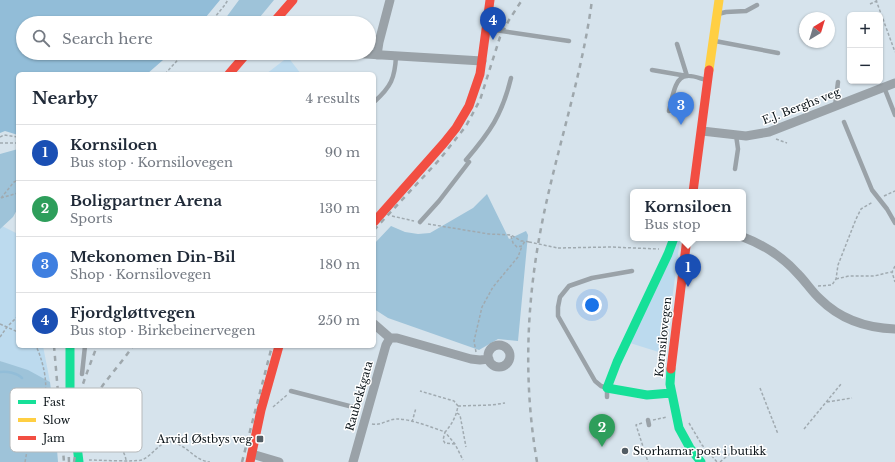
<!DOCTYPE html>
<html lang="en">
<head>
<meta charset="utf-8">
<style>
  body { margin:0; font-family:"Libre Baskerville",serif; background:#f6f6f7; color:#1f2937 }
  .controls { position:absolute; right:12px; top:12px; display:grid; overflow:hidden; border-radius:6px; box-shadow:0 1px 3px #0004 }
  .controls button { width:36px; height:36px; display:grid; place-items:center; padding:0; border:0; border-bottom:1px solid #e0e1e3; background:#fff; color:#1f2937; font:20px sans-serif }
  .compass { position:absolute; left:799px; top:12px; width:36px; height:36px; border-radius:50%; background:#fff; box-shadow:0 1px 3px #0004; rotate:38deg }
  .you { position:absolute; left:592px; top:305px; width:14px; height:14px; margin:-10px; border:3px solid #fff; border-radius:50%; background:#1a73e8; box-shadow:0 0 0 6px #1a73e833 }
  .badge { display:grid; place-items:center; width:26px; height:26px; border-radius:50%; background:#1a73e8; color:#fff; font-size:13px; font-weight:700 }
  .pin { position:absolute; translate:-50% -33px; filter:drop-shadow(0 1px 2px #0008) }
  .pin::after { content:''; position:absolute; top:21px; width:14px; height:12px; background:inherit; clip-path:polygon(0 0,100% 0,50% 100%) }
  .popup { position:absolute; left:630px; top:189px; width:116px; height:52px; box-sizing:border-box; display:grid; place-content:center; border-radius:6px; background:#fff; filter:drop-shadow(0 1px 3px #0005); font-size:13px; white-space:nowrap; color:#747a83 }
  .popup b { font-size:15px; color:#1f2937 }
  .popup::after { content:''; position:absolute; left:50%; top:100%; margin-left:-8px; border:8px solid transparent; border-top-color:#fff }
  .list { margin:0; padding:0; list-style:none }
  h2 { display:flex; justify-content:space-between; align-items:center; height:52px; margin:0; padding:0 16px; font-size:17px }
  h2 small { font-size:13px; font-weight:400; color:#747a83 }
  .list li { display:grid; grid-template-columns:26px 1fr auto; gap:12px; align-items:center; box-sizing:border-box; height:56px; padding:0 16px; border-top:1px solid #e0e1e3 }
  .list b { display:block; font-size:15px; white-space:nowrap }
  .list p { margin:0; font-size:13px; white-space:nowrap; color:#747a83 }
  .list em { font-size:13px; font-style:normal; color:#747a83 }
  .icon { flex:none; width:22px; height:22px; fill:none; stroke:currentColor; stroke-width:2; stroke-linecap:round; stroke-linejoin:round }
  .map { position:relative; flex:none; width:895px; height:462px; overflow:hidden }
  .search { position:absolute; background:#fff; box-shadow:0 1px 3px #0004; left:16px; top:16px; width:360px; height:44px; display:flex; align-items:center; gap:10px; box-sizing:border-box; padding:0 14px; border-radius:22px; color:#747a83; font-size:15px }
  .panel { position:absolute; background:#fff; box-shadow:0 1px 3px #0004; left:16px; top:72px; width:360px; height:276px; border-radius:6px }
  .map>svg:first-child { display:block }
  .green { fill:#bcdaee }
  .forest { fill:#9ec3d9 }
  .water { fill:#92bdd8 }
  .lines { fill:none; stroke-linecap:round; stroke-linejoin:round }
  .stream { stroke:#92bdd8; stroke-width:2.5 }
  .path { stroke:#a0aab0; stroke-width:1.5; stroke-dasharray:3 2; stroke-linecap:butt }
  .lane { stroke:#9aa2a8; stroke-width:4.5 }
  .street { stroke:#9aa2a8; stroke-width:9 }
  .fast { stroke:#16e098; stroke-width:9 }
  .slow { stroke:#ffcf43; stroke-width:9 }
  .jam { stroke:#f24e42; stroke-width:9 }
  .rail { stroke:#9ea7ac; stroke-width:2.5; stroke-dasharray:5 5; stroke-linecap:butt }
  .path-bridge { stroke:#a0aab0; stroke-width:1.5; stroke-dasharray:3 2; stroke-linecap:butt }
  .poi-dot { fill:#535d64; stroke:#fff; stroke-width:1.5 }
  .labels { text-anchor:middle; stroke-width:3; stroke-linejoin:round; paint-order:stroke }
  .street-label { font-size:11px; fill:#0c151a; stroke:#fff }
  .poi-label { font-size:11px; fill:#0c151a; stroke:#fff; text-anchor:end }
  .key { fill:#fff; stroke:#b6b9ba; stroke-width:1 }
  .key-label { font-size:11px; fill:#0c151a }
</style>
</head>
<body>
<div class="map">
<svg width="895" height="462" viewBox="0 0 895 462">
  <rect width="100%" height="100%" fill="#d6e3ec"/>
  <path class="green" d="M 288,57 L 301,74 L 266,74 Z
    M 0,225 L 18,234 L 18,346 L 43,346 L 50,382 L 0,361 Z
    M 680,239 L 665,354 L 630,343 L 678,240 Z"/>
  <path class="forest" d="M 239,0 L 274,0 L 255,23 L 222,23 Z
    M 18,149 L 18,208 L 13,217 L 0,229 L 0,154 Z
    M 487,194 L 509,239 L 526,231 L 528,235 L 518,341 L 498,339 L 479,350 L 388,318 L 374,309 L 374,244 L 391,226 L 405,232 L 418,234 L 430,233 L 473,208 Z
    M 0,361 L 28,370 L 50,382 L 55,425 L 58,462 L 0,462 Z"/>
  <path class="water" d="M 0,0 L 220,0 L 201,23 L 23,23 L 23,53 L 171,53 L 147,74 L 18,74 L 18,135 L 5,131 L 0,133 Z"/>
  <g class="lines">
    <path class="stream" d="M 0,372 C 7,371 17,373 22,378"/>
    <path class="path" d="M 876,0 L 895,52
      M 870,4 L 879,0
      M 210,23 L 224,6 L 228,0
      M 165,74 L 184,53
      M 0,137 L 4,135 L 18,137
      M 776,139 L 787,143
      M 0,143 L 18,143
      M 884,196 L 895,191
      M 1,198 L 14,182 L 18,180
      M 1,198 L 18,193
      M 392,216 L 414,221
      M 428,224 L 489,234 L 511,235 L 521,241 L 525,241
      M 511,236 L 513,243 L 517,247 L 522,246 L 525,241 L 529,242
      M 558,248 L 610,247 L 659,249
      M 895,266 L 892,272 L 895,282
      M 836,279 L 849,276 L 874,276 L 895,271
      M 818,286 L 832,285 L 836,279 L 838,265 L 856,219 L 861,209 L 873,202
      M 0,324 L 18,332
      M 0,337 L 7,327 L 18,316
      M 476,352 L 474,341 L 482,307 L 493,287 L 518,257 L 522,246
      M 760,388 L 778,434
      M 827,402 L 852,398
      M 458,406 L 492,405 L 505,403
      M 273,407 L 287,395
      M 457,413 L 460,415 L 466,447
      M 653,420 L 667,417
      M 412,422 L 416,408
      M 84,423 C 99,431 123,441 126,460
      M 642,423 L 636,425 L 648,462
      M 689,423 L 702,445 L 717,462
      M 372,424 C 381,426 388,419 397,419 C 411,419 431,427 445,432 C 452,424 456,417 458,406 L 454,401 L 420,391
      M 804,429 L 841,384
      M 455,444 L 445,443 L 443,440 L 445,432 L 455,444 L 463,460
      M 89,460 C 101,460 132,462 142,460 C 152,456 159,442 170,442 C 186,443 194,461 210,462
      M 25,462 C 27,451 29,439 32,429 C 35,417 40,408 44,397 C 49,384 42,358 36,346
      M 720,462 L 733,451 L 738,452"/>
    <path class="lane" d="M 718,14 L 726,12 L 746,11 L 757,5
      M 488,29 L 569,41
      M 715,41 L 778,53
      M 652,70 L 687,76 L 677,44
      M 884,87 L 895,115
      M 374,102 C 391,87 395,78 396,56
      M 835,106 L 838,82
      M 669,111 C 672,101 674,76 687,76 C 693,75 701,79 706,80
      M 844,122 L 872,190 L 887,209 L 895,223
      M 466,160 C 490,132 502,115 511,78
      M 735,169 L 738,149 L 736,135
      M 420,222 L 439,201 L 469,162
      M 82,374 L 85,346
      M 291,391 L 357,408
      M 607,397 L 607,388 L 601,386 L 595,381 L 558,316 L 558,307 L 560,297 L 569,286 L 592,278 L 632,271
      M 648,420 L 649,425"/>
    <path class="street" d="M 349,53 L 482,61
      M 377,55 L 379,42 L 390,0
      M 702,131 L 746,136 L 769,132 L 895,83
      M 743,237 C 764,245 783,257 798,274 C 806,282 812,292 820,299 C 840,319 867,328 895,329
      M 374,324 L 390,338 L 397,338 L 471,359 L 480,360 L 489,359
      M488 356a11 11 0 1 1 22 0a11 11 0 1 1-22 0Z
      M 252,454 L 279,462
      M 353,462 L 386,345 L 390,338"/>
    <path class="fast" d="M 70,346 L 70,389 L 79,462
      M 671,369 L 670,384 L 679,428 L 690,448 L 701,462
      M 671,393 L 647,395 L 607,388 L 617,362 L 668,254 L 674,238"/>
    <path class="slow" d="M 709,70 L 719,0"/>
    <path class="jam" d="M 273,23 L 293,0
      M 229,74 L 247,53
      M 693,192 L 709,70
      M 374,222 L 444,143 L 456,128 L 469,106 L 480,74 L 490,0
      M 671,369 L 687,238
      M 250,462 L 261,410 L 279,346"/>
    <path class="rail" d="M 374,230 L 440,159 L 466,126 L 480,100 L 500,37 L 509,20 L 522,0
      M 54,346 L 64,462
      M 69,462 C 67,422 83,383 97,346
      M 74,462 C 78,434 88,408 103,385 C 113,372 124,359 133,346
      M 242,462 L 272,346
      M 537,462 C 522,375 527,289 546,204 C 561,136 583,69 592,0"/>
    <path class="path-bridge" d="M 529,242 L 558,248"/>
  </g>
  <g class="poi-dot">
    <rect x="256" y="435" width="8" height="8" rx="2"/>
    <circle cx="625" cy="451" r="4"/>
  </g>
  <g class="labels">
    <g class="street-label">
      <text transform="translate(801 106) rotate(-21)" y="4">E.J. Berghs veg</text>
      <text transform="translate(663 337) rotate(-84)" y="4">Kornsilovegen</text>
      <text transform="translate(359 396) rotate(-74)" y="4">Raubekkgata</text>
    </g>
    <g class="poi-label">
      <text x="252" y="443">Arvid Østbys veg</text>
      <text x="633" y="455" text-anchor="start">Storhamar post i butikk</text>
    </g>
  </g>
  <rect x="10" y="388" width="132" height="64" rx="6" class="key"/>
  <rect x="18" y="400" width="18" height="4" fill="#16e098"/>
  <rect x="18" y="418" width="18" height="4" fill="#ffcf43"/>
  <rect x="18" y="436" width="18" height="4" fill="#f24e42"/>
  <g class="key-label">
    <text x="43" y="406">Fast</text>
    <text x="43" y="424">Slow</text>
    <text x="43" y="442">Jam</text>
  </g>
</svg>
<div class="controls">
<button>+</button>
<button>−</button>
</div>
<svg class="compass" viewBox="-18 -18 36 36"><path d="M0-13l5 13h-10z" fill="#e53935"/><path d="M0 13l5-13h-10z" fill="#747a83"/></svg>
<div class="you"></div>
<div class="pin badge" style="left:688px;top:287px;background:#1a4fb4">1</div>
<div class="popup"><b>Kornsiloen</b>Bus stop</div>
<div class="pin badge" style="left:602px;top:447px;background:#2e9e5b">2</div>
<div class="pin badge" style="left:681px;top:125px;background:#3f7fe0">3</div>
<div class="pin badge" style="left:493px;top:40px;background:#1a4fb4">4</div>
<div class="search"><svg class="icon" aria-label="search" viewBox="0 0 24 24"><circle cx="10" cy="10" r="6"/><path d="M15 15l6 6"/></svg>Search here</div>
<section class="panel">
<h2>Nearby<small>4 results</small></h2>
<ul class="list">
<li><span class="badge" style="background:#1a4fb4">1</span><div><b>Kornsiloen</b><p>Bus stop · Kornsilovegen</p></div><em>90 m</em></li>
<li><span class="badge" style="background:#2e9e5b">2</span><div><b>Boligpartner Arena</b><p>Sports</p></div><em>130 m</em></li>
<li><span class="badge" style="background:#3f7fe0">3</span><div><b>Mekonomen Din-Bil</b><p>Shop · Kornsilovegen</p></div><em>180 m</em></li>
<li><span class="badge" style="background:#1a4fb4">4</span><div><b>Fjordgløttvegen</b><p>Bus stop · Birkebeinervegen</p></div><em>250 m</em></li>
</ul>
</section>
</div>
</body>
</html>
